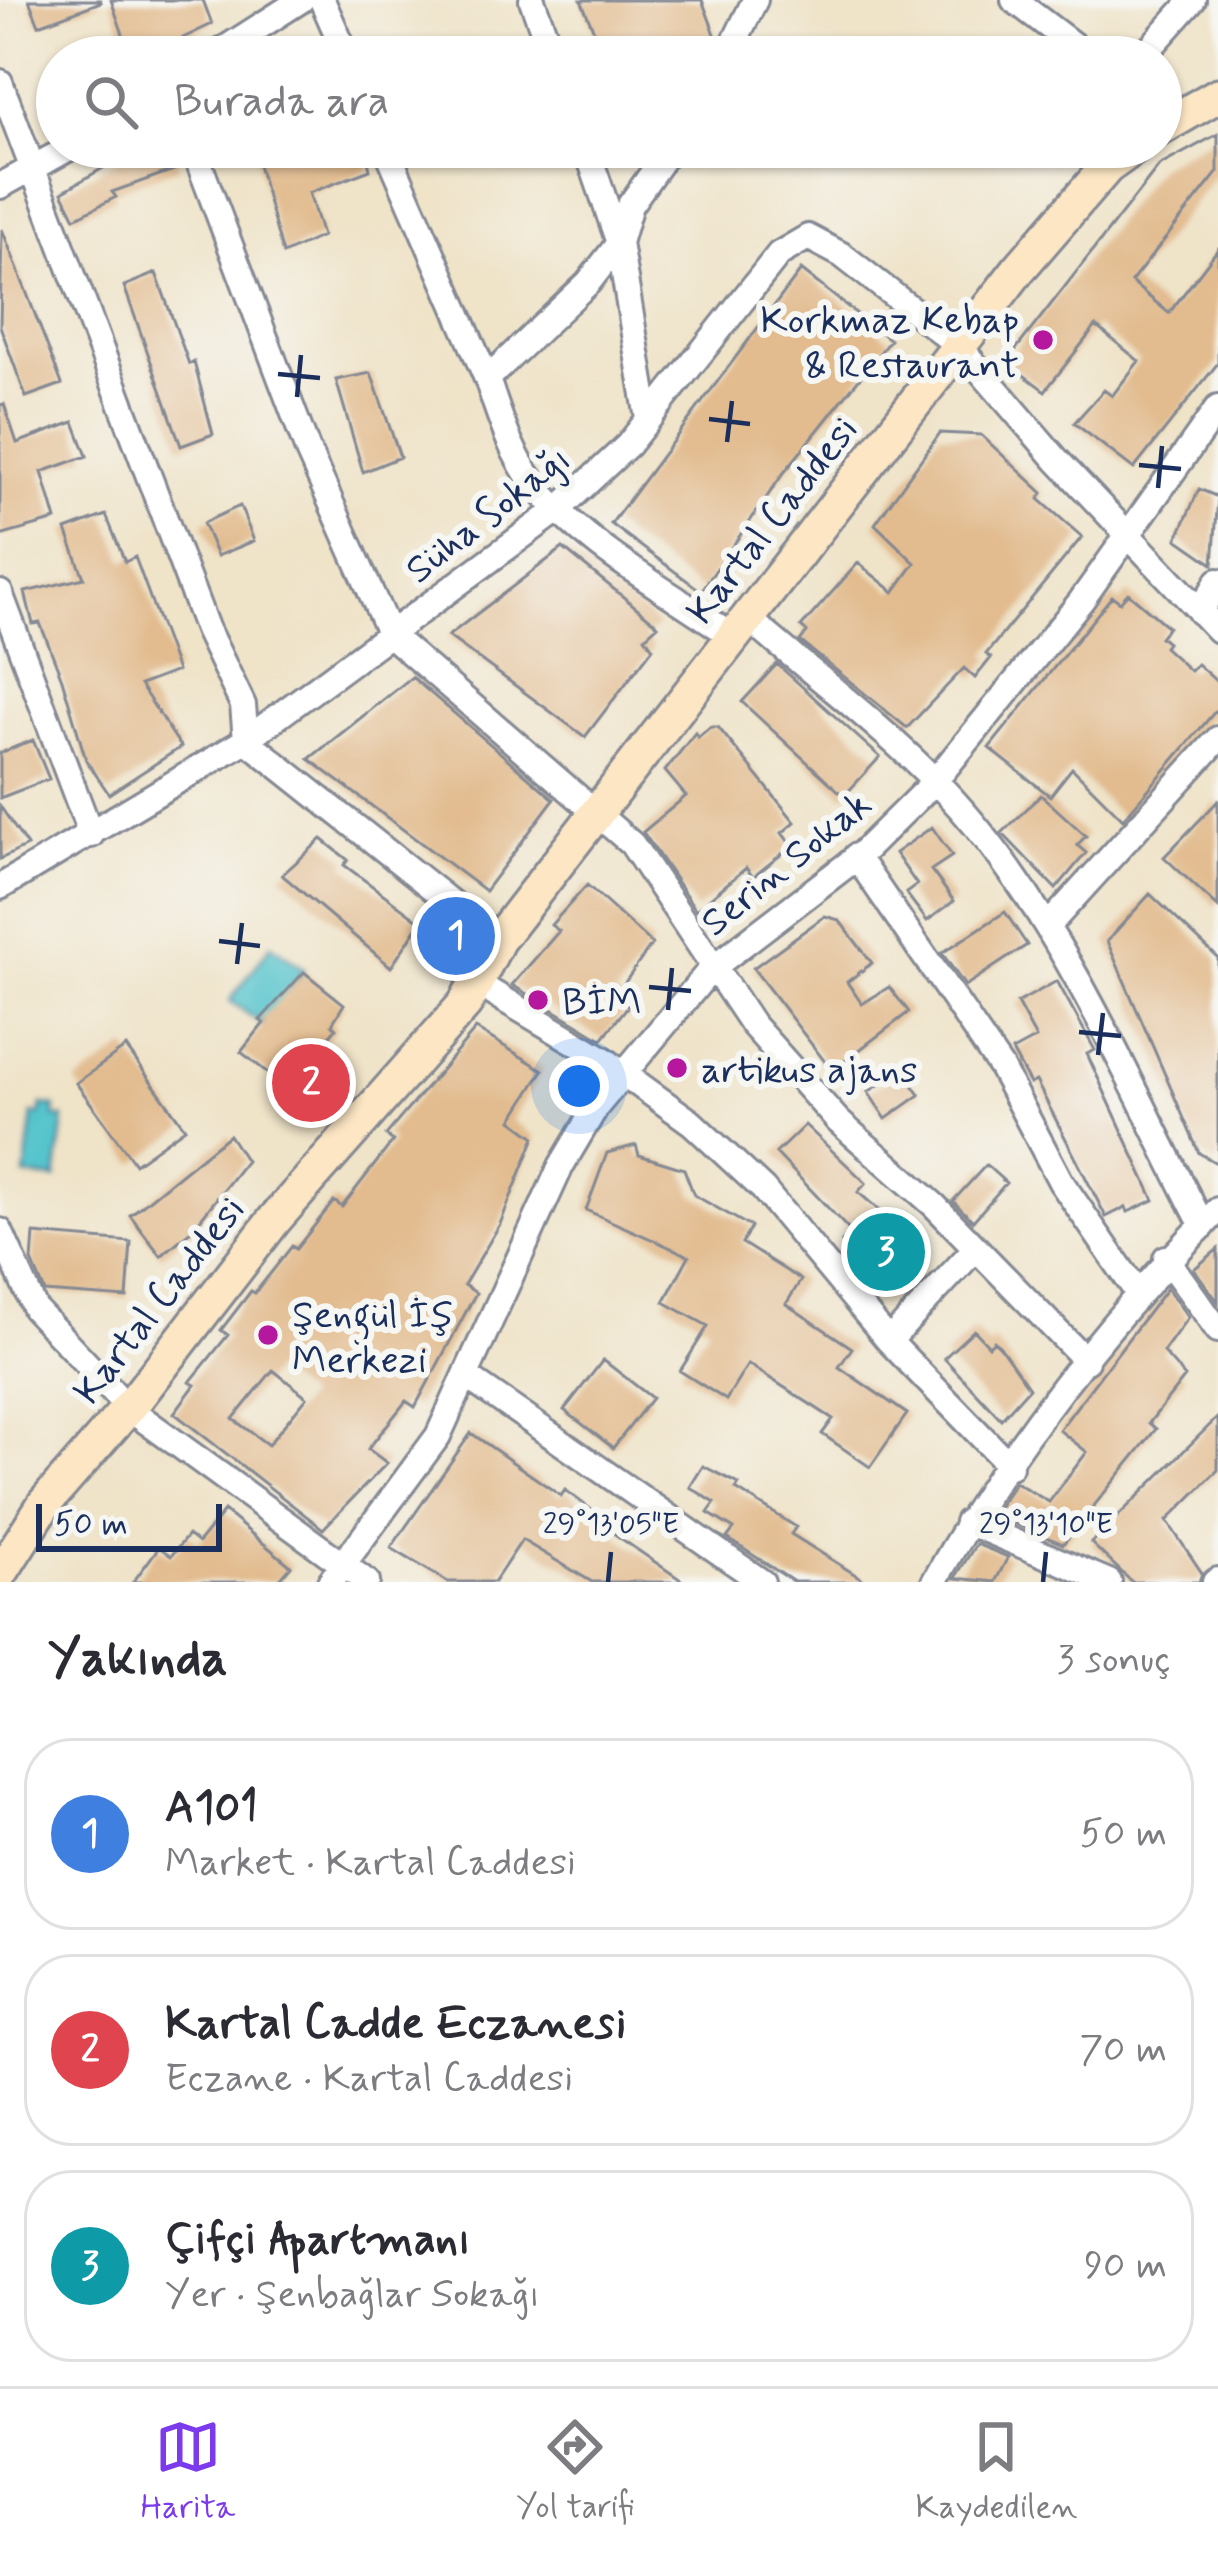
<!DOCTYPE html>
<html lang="tr">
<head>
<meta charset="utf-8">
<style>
  body { margin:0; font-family:Mynerve,sans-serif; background:#f7f7f7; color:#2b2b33 }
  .scale { position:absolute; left:36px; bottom:30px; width:186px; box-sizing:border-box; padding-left:12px; border:6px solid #1b2f5e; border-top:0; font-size:33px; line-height:42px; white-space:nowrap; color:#1b2f5e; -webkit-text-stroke:9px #f6f6f2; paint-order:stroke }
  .you { position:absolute; left:579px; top:1086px; width:42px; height:42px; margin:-30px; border:9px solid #fff; border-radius:50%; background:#1a73e8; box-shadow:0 0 0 18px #1a73e833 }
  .badge { display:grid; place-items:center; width:78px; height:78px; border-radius:50%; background:#7c3aed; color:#fff; font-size:39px; font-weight:700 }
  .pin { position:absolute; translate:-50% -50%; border:6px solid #fff; box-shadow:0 3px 12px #0006 }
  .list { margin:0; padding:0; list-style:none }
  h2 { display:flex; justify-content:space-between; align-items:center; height:156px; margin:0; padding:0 48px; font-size:51px }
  h2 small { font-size:39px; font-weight:400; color:#7c7c81 }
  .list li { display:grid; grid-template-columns:78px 1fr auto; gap:36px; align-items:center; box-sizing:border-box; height:192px; margin:0 24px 24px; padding:0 24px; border:3px solid #e1e1e2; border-radius:48px }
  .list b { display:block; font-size:45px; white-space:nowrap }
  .list p { margin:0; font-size:39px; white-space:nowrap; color:#7c7c81 }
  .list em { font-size:39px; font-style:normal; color:#7c7c81 }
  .icon { flex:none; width:66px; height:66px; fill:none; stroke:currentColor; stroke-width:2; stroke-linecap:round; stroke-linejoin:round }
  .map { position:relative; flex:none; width:1218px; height:1582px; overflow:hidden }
  .search { position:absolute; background:#fff; box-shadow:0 3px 9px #0004; left:36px; right:36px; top:36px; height:132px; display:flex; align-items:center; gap:30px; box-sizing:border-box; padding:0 42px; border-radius:66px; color:#7c7c81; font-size:45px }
  .sheet { height:804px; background:#fff }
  nav { display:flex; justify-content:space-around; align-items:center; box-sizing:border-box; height:168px; border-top:3px solid #e1e1e2; background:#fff; font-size:33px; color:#7c7c81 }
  nav a { display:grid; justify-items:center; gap:6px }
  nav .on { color:#7c3aed }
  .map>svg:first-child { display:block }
  .water { fill:#57c4cc; stroke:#397a95; stroke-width:3 }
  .building { fill:#e2bb8e; fill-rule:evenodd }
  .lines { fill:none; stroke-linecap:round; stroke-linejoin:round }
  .street-casing { stroke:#858993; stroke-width:30 }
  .secondary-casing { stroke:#858993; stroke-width:39 }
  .street { stroke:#fff; stroke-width:24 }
  .secondary { stroke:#fce6c4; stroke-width:33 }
  .ticks { fill:none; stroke:#1b2f5e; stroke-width:4.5 }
  .poi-dot { fill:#b5179e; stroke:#f6f6f2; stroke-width:4.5 }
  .labels { text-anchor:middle; stroke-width:12; stroke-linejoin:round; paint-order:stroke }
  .poi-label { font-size:39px; fill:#1b2f5e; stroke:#f6f6f2; text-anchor:start }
  .street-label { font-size:39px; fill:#1b2f5e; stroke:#f6f6f2 }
  .ticks-label { font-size:30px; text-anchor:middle; fill:#1b2f5e; stroke:#f6f6f2; stroke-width:12; stroke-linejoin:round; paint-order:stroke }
</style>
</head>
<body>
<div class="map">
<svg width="1218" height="1582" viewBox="0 0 1218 1582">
  <rect width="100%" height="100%" fill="#f6f6f2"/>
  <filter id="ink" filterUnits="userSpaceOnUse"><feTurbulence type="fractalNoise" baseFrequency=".00833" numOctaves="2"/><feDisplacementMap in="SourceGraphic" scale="24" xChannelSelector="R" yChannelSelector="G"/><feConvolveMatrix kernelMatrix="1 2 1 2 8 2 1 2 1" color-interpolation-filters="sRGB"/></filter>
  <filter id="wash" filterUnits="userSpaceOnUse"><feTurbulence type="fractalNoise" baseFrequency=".004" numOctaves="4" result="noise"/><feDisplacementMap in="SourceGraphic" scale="48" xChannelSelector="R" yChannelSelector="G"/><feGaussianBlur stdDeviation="2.7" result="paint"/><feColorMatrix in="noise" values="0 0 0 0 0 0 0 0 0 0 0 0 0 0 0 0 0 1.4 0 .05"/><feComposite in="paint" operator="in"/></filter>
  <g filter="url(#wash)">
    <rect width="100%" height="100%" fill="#efe3c8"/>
    <path class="water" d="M 271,945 L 304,969 L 263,1025 L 230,1001 Z
      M 42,1105 L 55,1107 L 55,1117 L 64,1118 L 56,1179 L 25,1176 L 33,1114 L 40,1115 Z"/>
    <g id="blocks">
      <path class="building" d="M 29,0 L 100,0 L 101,2 L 39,25 Z
        M 111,0 L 203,0 L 212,24 L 183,38 L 185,45 L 152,57 L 131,57 Z
        M 581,0 L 702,0 L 716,37 L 701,57 L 605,57 Z
        M 1218,134 L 1218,172 L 1131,282 L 1169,313 L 1218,249 L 1218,363 L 1134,469 L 1074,423 L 1104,390 L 1112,396 L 1139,361 L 1096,326 L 1045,391 L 1006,362 L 1159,166 Z
        M 139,147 L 172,147 L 179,168 L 112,192 L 116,197 L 75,218 L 62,192 Z
        M 253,147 L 365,147 L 370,170 L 309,193 L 322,236 L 283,254 Z
        M 2,229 L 62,384 L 26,397 L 0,326 Z
        M 801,270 L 890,340 L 783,474 L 701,591 L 611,524 Z
        M 156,273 L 189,364 L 194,362 L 213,434 L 181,446 L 124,286 Z
        M 371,373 L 400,457 L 363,472 L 336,380 Z
        M 4,404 L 17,443 L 74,422 L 87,456 L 42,472 L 56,520 L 0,536 L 0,405 Z
        M 940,433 L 981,435 L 1043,493 L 1039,499 L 1082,537 L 986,654 L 991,658 L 975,678 L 964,668 L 907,728 L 800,641 L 807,632 L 801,627 L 858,563 L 894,592 L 915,563 L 875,524 Z
        M 1199,489 L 1218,497 L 1213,564 L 1177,539 Z
        M 240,506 L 254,541 L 217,556 L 203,523 Z
        M 106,515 L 125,562 L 135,557 L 177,671 L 140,685 L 181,747 L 109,794 L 86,760 L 62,679 L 40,623 L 33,624 L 25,592 L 84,578 L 66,530 Z
        M 563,548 L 658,625 L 645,637 L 653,648 L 585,737 L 448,636 Z
        M 1128,593 L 1168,627 L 1160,637 L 1167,643 L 1164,647 L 1190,671 L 1197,664 L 1218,683 L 1218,708 L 1123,819 L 1072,768 L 1050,796 L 989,748 L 1112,596 L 1120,602 Z
        M 777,664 L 880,757 L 844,796 L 742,702 Z
        M 412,677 L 554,799 L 485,891 L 309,759 Z
        M 710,727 L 718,727 L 795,822 L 782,833 L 792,846 L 753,877 L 746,868 L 696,910 L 643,832 L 686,796 L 665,771 L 695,733 L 698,737 Z
        M 33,740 L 49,779 L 0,798 L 0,753 Z
        M 1041,795 L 1086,836 L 1077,845 L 1086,853 L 1056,889 L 1002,833 Z
        M 1218,801 L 1218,907 L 1164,857 Z
        M 0,806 L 27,846 L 0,859 Z
        M 932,827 L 952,856 L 931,870 L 954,901 L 927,921 L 906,893 L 917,885 L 895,853 Z
        M 322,839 L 348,860 L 344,865 L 421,922 L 391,967 L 282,875 Z
        M 587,885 L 652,944 L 616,995 L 628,1006 L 602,1039 L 512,985 L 559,931 L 551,925 Z
        M 1150,894 L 1218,958 L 1218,1164 L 1199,1153 L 1107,941 Z
        M 1005,912 L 1027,945 L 965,986 L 942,953 Z
        M 825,916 L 839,920 L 872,963 L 847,982 L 862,1004 L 889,987 L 909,1012 L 832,1071 L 753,968 Z
        M 304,972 L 344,1004 L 332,1024 L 336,1028 L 301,1071 L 291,1073 L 282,1084 L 241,1052 L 264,1023 L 260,1020 Z
        M 1057,981 L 1095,1050 L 1087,1054 L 1154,1200 L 1128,1212 L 1126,1207 L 1106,1217 L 1036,1081 L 1030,1084 L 1012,1051 L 1036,1038 L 1017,1003 Z
        M 476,1029 L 543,1070 L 512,1120 L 535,1137 L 500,1224 L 464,1285 L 476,1293 L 415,1407 L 406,1401 L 368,1449 L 387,1463 L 323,1529 L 174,1413 L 195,1385 L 190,1382 L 228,1335 L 221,1330 L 251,1291 L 255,1293 L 292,1246 L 296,1249 L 334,1201 L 342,1207 L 393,1141 L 386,1135 ZM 273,1370 L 307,1397 L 268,1445 L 233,1419 Z
        M 126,1047 L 185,1128 L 135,1164 L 76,1083 Z
        M 902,1069 L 920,1095 L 886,1119 L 868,1092 Z
        M 805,1125 L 866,1183 L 858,1192 L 918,1244 L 915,1247 L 924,1257 L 890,1291 L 842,1242 L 851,1232 L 776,1153 Z
        M 229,1135 L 246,1161 L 192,1230 L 161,1256 L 130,1215 Z
        M 636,1145 L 639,1155 L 684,1169 L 694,1195 L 751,1227 L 742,1243 L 801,1280 L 786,1304 L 852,1348 L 839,1367 L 907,1414 L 870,1467 L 822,1434 L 833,1419 L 748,1364 L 726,1400 L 680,1371 L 708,1326 L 664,1302 L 689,1256 L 586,1210 L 607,1153 Z
        M 986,1165 L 1006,1183 L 973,1221 L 953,1201 Z
        M 34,1234 L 131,1242 L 127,1298 L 45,1292 L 32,1261 Z
        M 1218,1249 L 1218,1302 L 1194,1269 Z
        M 1167,1288 L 1188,1317 L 1163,1352 L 1185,1377 L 1149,1423 L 1156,1429 L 1063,1544 L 993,1515 L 1015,1482 L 1049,1502 L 1087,1452 L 1059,1430 Z
        M 974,1330 L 989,1346 L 994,1341 L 1000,1347 L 1029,1388 L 1001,1419 L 944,1358 Z
        M 603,1360 L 652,1398 L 613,1448 L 564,1410 Z
        M 1218,1417 L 1218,1470 L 1167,1521 L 1202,1573 L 1199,1582 L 1132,1582 L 1091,1543 Z
        M 471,1433 L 561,1496 L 565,1490 L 601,1517 L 597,1522 L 684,1582 L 592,1582 L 522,1540 L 494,1582 L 448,1582 L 391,1548 Z
        M 703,1466 L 739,1484 L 736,1489 L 796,1527 L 791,1534 L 867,1582 L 794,1582 L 727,1538 L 734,1529 L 708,1513 L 715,1503 L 690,1487 Z
        M 224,1511 L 291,1566 L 277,1582 L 133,1582 L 159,1547 L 171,1556 L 188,1535 L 198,1543 Z
        M 976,1544 L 1008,1557 L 995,1582 L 955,1578 Z"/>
    </g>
  </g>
  <g filter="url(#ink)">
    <use href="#blocks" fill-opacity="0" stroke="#858993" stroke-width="3"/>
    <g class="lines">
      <g class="street-casing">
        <path id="street" d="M 322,0 L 347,57
          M 532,0 L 553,57
          M 1014,0 L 1089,57
          M 212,57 L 301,0
          M 727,57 L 755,0
          M 1142,57 L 1193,0
          M 0,82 L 207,630 L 243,705 L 246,740 L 498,940
          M 193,147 L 308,451 L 390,635 L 632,844 L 752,1024 L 838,1121 L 934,1205 L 1086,1361
          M 386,147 L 487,379 L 588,283 L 619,243 L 630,205 L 671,147
          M 586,147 L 619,243 L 648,419
          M 0,186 L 71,147
          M 487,379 C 499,414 510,452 533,482 C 583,546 667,590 733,637
          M 0,593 L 91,835
          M 1200,612 L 1218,581
          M 748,618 C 810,672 877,722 934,780 C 1056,902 1124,1075 1203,1226
          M 856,856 L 1001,1068 L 1061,1182 L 1137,1292
          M 0,887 L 246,740 L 559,509 L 628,445 L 779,254 L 808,237 L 842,255 L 959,346 L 1057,460 L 1218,630
          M 1047,927 L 1218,739
          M 476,983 L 605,1060 L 692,1123 L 763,1189 L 889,1341 L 1010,1466
          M 0,1231 L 35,1309 L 128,1408 L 367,1582
          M 1166,1258 L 1218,1330
          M 889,1341 L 975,1249
          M 466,1376 L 762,1582
          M 967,1522 L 1109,1582
          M 330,1582 L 438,1436 L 561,1166 L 596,1107 L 711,969 L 861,854 L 935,781 L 1081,601 L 1218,408
          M 934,1582 C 1006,1452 1112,1315 1218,1210
          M 1215,1582 L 1218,1580"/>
      </g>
      <g class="secondary-casing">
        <path id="secondary" d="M 1161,128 L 1218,95
          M 0,1574 L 45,1503 L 136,1399 L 275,1219 L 465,1004 L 498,940 L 1018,270 L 1107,167 L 1135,147"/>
      </g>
      <use href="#street" class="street"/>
      <use href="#secondary" class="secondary"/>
    </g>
  </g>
  <path class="ticks" d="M 278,374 L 320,378M 297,397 L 301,355M 709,419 L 750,424M 727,442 L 732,401M 1139,465 L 1181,469M 1158,488 L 1162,446M 219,941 L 260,946M 237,964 L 242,923M 649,987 L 691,991M 668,1010 L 672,968M 1079,1032 L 1121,1036M 1098,1055 L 1103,1013M 608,1582 L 611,1552M 1043,1582 L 1046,1552"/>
  <g class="poi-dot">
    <circle cx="1043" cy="340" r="12"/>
    <circle cx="538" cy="1000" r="12"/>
    <circle cx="677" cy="1068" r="12"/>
    <circle cx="268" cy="1335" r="12"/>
  </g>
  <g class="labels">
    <g class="poi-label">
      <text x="1019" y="332" text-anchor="end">Korkmaz Kebap<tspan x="1019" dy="45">&amp; Restaurant</tspan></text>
      <text x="562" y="1014">BİM</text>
      <text x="701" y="1082">artikus ajans</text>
      <text x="292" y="1327">Şengül İş<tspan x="292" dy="45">Merkezi</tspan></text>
    </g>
    <g class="street-label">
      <text transform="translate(487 513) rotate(-38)" y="14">Süha Sokağı</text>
      <text transform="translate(771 519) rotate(-52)" y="14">Kartal Caddesi</text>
      <text transform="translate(785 862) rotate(-39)" y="14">Serin Sokak</text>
      <text transform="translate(158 1299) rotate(-52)" y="14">Kartal Caddesi</text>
    </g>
  </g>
  <g class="ticks-label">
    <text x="611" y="1533">29°13'05"E</text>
    <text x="1046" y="1533">29°13'10"E</text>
  </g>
</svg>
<div class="scale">50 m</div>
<div class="you"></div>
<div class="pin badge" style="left:456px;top:936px;background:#3f7fe0">1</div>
<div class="pin badge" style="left:311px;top:1083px;background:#e0444e">2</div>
<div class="pin badge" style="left:886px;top:1252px;background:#0f9aa8">3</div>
<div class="search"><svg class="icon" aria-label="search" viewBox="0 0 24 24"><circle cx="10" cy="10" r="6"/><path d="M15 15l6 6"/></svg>Burada ara</div>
</div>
<section class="sheet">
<h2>Yakında<small>3 sonuç</small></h2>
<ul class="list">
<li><span class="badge" style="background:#3f7fe0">1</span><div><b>A101</b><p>Market · Kartal Caddesi</p></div><em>50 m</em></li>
<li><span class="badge" style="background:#e0444e">2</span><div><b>Kartal Cadde Eczanesi</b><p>Eczane · Kartal Caddesi</p></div><em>70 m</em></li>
<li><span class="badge" style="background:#0f9aa8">3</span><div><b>Çifçi Apartmanı</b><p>Yer · Şenbağlar Sokağı</p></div><em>90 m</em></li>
</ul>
</section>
<nav>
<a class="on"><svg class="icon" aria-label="map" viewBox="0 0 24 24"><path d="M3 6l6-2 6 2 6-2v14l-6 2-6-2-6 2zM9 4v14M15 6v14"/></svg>Harita</a>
<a><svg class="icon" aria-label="directions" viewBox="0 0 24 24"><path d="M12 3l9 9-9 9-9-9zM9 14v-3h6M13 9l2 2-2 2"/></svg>Yol tarifi</a>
<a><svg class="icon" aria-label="saved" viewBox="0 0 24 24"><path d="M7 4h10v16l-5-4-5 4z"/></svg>Kaydedilen</a>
</nav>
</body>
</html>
